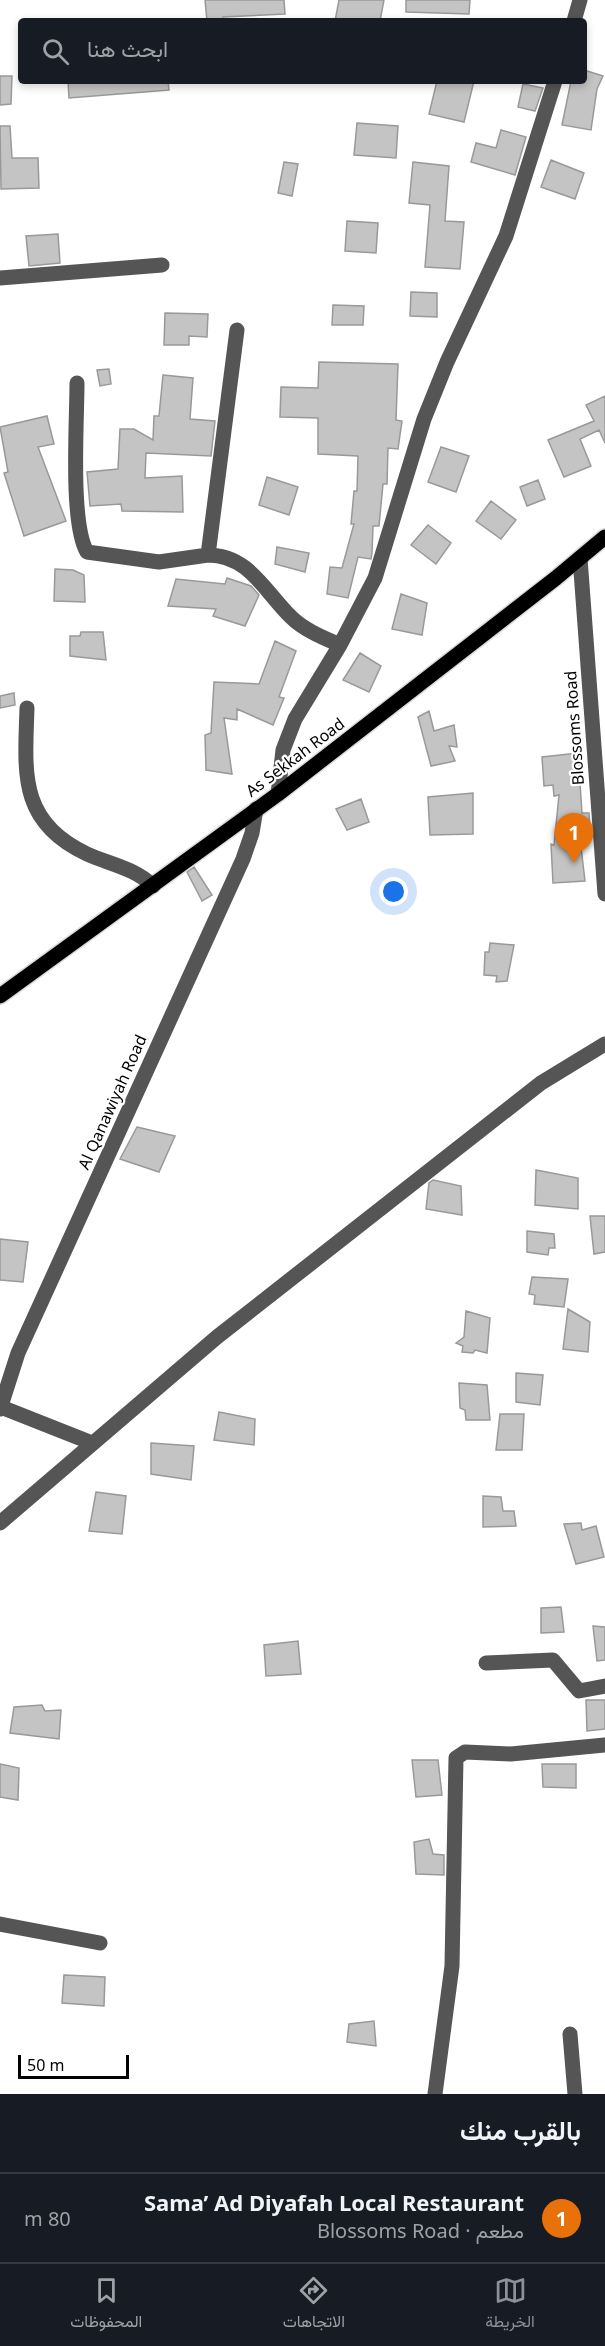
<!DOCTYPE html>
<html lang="ar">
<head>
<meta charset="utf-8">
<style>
  body { margin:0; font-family:"Noto Sans",Vazirmatn,sans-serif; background:#242831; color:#f1f3f6; direction:rtl }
  .scale { position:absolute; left:18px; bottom:15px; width:111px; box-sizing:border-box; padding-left:6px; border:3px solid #000; border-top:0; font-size:16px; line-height:21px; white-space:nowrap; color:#000; -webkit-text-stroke:4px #fff; paint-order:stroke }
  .you { position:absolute; left:394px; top:892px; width:21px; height:21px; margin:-15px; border:4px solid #fff; border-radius:50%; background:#1a73e8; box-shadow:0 0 0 9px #1a73e833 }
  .badge { display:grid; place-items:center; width:39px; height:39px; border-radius:50%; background:#8c9099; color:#fff; font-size:20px; font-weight:700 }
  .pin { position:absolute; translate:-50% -50px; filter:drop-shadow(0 2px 3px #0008) }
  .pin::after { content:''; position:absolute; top:32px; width:21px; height:18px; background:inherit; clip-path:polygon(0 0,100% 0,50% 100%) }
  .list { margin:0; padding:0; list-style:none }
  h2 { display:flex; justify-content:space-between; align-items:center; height:78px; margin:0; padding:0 24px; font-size:26px }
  h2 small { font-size:20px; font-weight:400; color:#9ea1a6 }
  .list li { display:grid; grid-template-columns:39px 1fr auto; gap:18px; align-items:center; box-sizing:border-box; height:90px; padding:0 24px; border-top:2px solid #363941 }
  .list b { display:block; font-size:22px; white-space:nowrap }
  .list p { margin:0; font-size:20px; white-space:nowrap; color:#9ea1a6 }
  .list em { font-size:20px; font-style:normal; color:#9ea1a6 }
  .icon { flex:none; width:33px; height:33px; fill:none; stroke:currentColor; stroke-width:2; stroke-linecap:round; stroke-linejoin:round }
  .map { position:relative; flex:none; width:605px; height:2094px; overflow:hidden; direction:ltr }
  .search { position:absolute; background:#171b24; box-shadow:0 3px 9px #0003; left:18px; right:18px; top:18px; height:66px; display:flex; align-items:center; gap:15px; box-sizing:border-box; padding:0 21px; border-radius:6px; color:#9ea1a6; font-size:22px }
  .sheet { height:168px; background:#171b24 }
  nav { display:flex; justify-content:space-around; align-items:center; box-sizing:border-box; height:84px; border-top:2px solid #363941; background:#171b24; font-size:16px; color:#9ea1a6 }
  nav a { display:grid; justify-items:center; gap:3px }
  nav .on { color:#8c9099 }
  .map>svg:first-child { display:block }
  .building { fill:#c4c4c4; stroke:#999; stroke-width:1.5 }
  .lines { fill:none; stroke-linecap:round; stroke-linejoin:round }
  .major-casing { stroke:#dbdbdb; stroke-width:18 }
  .minor { stroke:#555; stroke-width:15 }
  .major { stroke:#000; stroke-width:15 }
  .labels { text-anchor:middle; stroke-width:4.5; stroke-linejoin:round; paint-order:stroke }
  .street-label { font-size:16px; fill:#000; stroke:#fff }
</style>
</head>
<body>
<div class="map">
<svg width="605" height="2094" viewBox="0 0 605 2094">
  <rect width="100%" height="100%" fill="#fff"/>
  <path class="building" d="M 205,0 L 284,0 L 285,14 L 223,17 L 223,20 L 207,21 Z
    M 339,0 L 384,0 L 380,21 L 335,21 Z
    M 406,0 L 470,0 L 469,14 L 406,12 Z
    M 584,70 L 603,76 L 597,89 L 591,130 L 562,125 L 571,81 L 584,81 Z
    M 0,76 L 12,76 L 11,104 L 0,105 Z
    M 68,81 L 168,81 L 169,90 L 69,98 Z
    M 437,81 L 474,81 L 464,122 L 429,114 Z
    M 523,84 L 543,88 L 535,111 L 518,107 Z
    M 357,123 L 398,126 L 396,158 L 354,155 Z
    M 0,126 L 10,126 L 12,158 L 38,158 L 39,188 L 1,189 Z
    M 501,130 L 526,137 L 515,175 L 471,162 L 476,143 L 496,148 Z
    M 551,160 L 584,173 L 575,199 L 541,187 Z
    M 284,162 L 298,164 L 292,196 L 278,193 Z
    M 413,162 L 449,166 L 445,221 L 464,222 L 460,269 L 425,267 L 430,205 L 409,203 Z
    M 347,221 L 378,223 L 376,253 L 345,251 Z
    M 58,234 L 60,263 L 29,266 L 26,236 Z
    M 411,292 L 437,293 L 437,317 L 410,316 Z
    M 333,305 L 364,306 L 363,325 L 332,325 Z
    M 165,313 L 208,314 L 207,337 L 189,336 L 189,345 L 164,345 Z
    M 319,362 L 398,364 L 396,420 L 402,421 L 398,449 L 388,448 L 387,484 L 383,484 L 379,526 L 373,526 L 372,553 L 371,559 L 358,557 L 348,598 L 327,594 L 330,567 L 342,568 L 354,524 L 351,524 L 354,491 L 357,491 L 358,456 L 318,454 L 318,418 L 280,417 L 281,387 L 318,388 Z
    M 109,369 L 111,384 L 100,386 L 97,370 Z
    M 163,375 L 193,378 L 190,419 L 215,421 L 211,456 L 146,453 L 145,478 L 182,476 L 183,512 L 122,511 L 121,504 L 90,506 L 87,472 L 118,469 L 120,429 L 134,429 L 153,440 L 154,416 L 159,416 Z
    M 605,396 L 605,443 L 599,430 L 580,439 L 591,466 L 564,477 L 548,440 L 594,421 L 586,405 Z
    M 47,416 L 54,444 L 38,447 L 66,521 L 24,536 L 4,473 L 8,472 L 0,427 Z
    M 441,447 L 469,456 L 456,492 L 428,482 Z
    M 267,477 L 298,487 L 289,515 L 259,505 Z
    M 538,480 L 545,499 L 527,506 L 520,487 Z
    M 491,501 L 516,520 L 501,539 L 476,521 Z
    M 428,525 L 451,543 L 436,564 L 411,545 Z
    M 277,547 L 309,553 L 305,572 L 275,564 Z
    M 55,569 L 73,570 L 84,575 L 85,602 L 54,601 Z
    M 227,578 L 251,586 L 259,595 L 245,626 L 213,616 L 216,609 L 168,606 L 176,579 L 225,584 Z
    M 401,594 L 427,603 L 422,635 L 392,629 Z
    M 81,632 L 103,632 L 106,660 L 70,656 L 70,636 L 80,636 Z
    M 275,641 L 296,651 L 279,697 L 284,698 L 273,725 L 237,709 L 237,720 L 224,718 L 232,774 L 206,770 L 205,735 L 211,733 L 214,682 L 259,684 Z
    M 360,653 L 381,666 L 369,692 L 343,680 Z
    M 14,693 L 15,705 L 0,708 L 0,696 Z
    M 429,711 L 434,731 L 454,725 L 457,747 L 449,746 L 455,761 L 431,766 L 418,717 Z
    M 578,753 L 582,813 L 589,813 L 590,830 L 579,830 L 585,881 L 553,883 L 551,844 L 554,845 L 559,795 L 554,796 L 553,785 L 544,786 L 542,757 Z
    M 473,793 L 473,834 L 430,835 L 428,797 Z
    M 361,799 L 369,822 L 347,830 L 336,809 Z
    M 194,867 L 212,895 L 202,901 L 187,872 Z
    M 490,943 L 514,945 L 507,981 L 496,982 L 497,976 L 484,975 L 485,952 L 489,952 Z
    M 137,1127 L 175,1136 L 159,1172 L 120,1159 Z
    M 536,1170 L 578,1178 L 578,1209 L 535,1205 Z
    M 433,1180 L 461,1186 L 462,1215 L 426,1209 L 429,1183 Z
    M 590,1216 L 605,1216 L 605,1252 L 594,1254 Z
    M 527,1231 L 554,1234 L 555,1248 L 549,1248 L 548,1255 L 527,1252 Z
    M 0,1239 L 28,1242 L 23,1282 L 0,1280 Z
    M 532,1277 L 568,1279 L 564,1307 L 534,1304 L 535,1295 L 529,1294 Z
    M 568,1309 L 590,1322 L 588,1352 L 563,1349 Z
    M 466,1311 L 490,1318 L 487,1353 L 475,1350 L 473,1353 L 462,1352 L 463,1346 L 456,1343 L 464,1337 Z
    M 516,1373 L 543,1375 L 540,1405 L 516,1402 Z
    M 459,1383 L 487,1385 L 490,1420 L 466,1420 L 465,1410 L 460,1408 Z
    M 219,1412 L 255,1419 L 254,1445 L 214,1440 Z
    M 500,1414 L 524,1414 L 522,1450 L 496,1450 Z
    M 151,1443 L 194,1446 L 191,1480 L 151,1474 Z
    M 96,1492 L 126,1496 L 122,1534 L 89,1531 Z
    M 483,1496 L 501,1497 L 503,1511 L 514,1511 L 516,1526 L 483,1527 Z
    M 581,1523 L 582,1530 L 596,1526 L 604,1557 L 576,1564 L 564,1524 Z
    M 561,1607 L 564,1632 L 541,1633 L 541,1608 Z
    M 593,1626 L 605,1627 L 605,1660 L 597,1661 Z
    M 298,1641 L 301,1674 L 266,1676 L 264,1645 Z
    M 586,1700 L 605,1700 L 605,1729 L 587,1731 Z
    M 42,1705 L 45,1711 L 61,1710 L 59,1739 L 10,1733 L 14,1707 Z
    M 412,1760 L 438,1760 L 442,1795 L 416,1797 Z
    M 0,1764 L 19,1768 L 18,1800 L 0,1797 Z
    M 542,1764 L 576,1764 L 576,1788 L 543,1787 Z
    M 429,1839 L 433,1854 L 444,1855 L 444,1875 L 416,1874 L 414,1842 Z
    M 64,1975 L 105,1977 L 104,2006 L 62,2003 Z
    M 374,2021 L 376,2046 L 347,2042 L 349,2024 Z"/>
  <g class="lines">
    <g class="major-casing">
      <path id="major" d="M 0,996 L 278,794 L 556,578 L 605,537"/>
    </g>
    <path class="minor" d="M 574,21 L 580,0
      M 0,278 L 162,265
      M 237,330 L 208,555 C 249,555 265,592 291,617 C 304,630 324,638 340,645
      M 77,383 C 77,422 70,523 87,552 L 159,562 L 208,555
      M 580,558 L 605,894
      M 27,708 C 25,772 18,822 87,854 C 109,864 135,868 153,886
      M 278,794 L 283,750 L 295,719 L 340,645 L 375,578 L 424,419 L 447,362 L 506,236 L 555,81
      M 1,1407 L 92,1443
      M 0,1409 L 18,1353 L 243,859 L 252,833 L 256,809
      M 0,1523 L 217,1337 L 541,1083 L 605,1044
      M 486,1663 L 553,1660 L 579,1691 L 605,1686
      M 0,1924 L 100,1943
      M 570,2034 L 575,2094
      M 435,2094 L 452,1966 L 456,1758 L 465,1752 L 511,1754 L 605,1745"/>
    <use href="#major" class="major"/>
  </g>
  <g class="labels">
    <g class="street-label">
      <text transform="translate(574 728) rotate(-94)" y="6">Blossoms Road</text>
      <text transform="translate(295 757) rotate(-37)" y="6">As Sekkah Road</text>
      <text transform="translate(112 1102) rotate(-66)" y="6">Al Qanawiyah Road</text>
    </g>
  </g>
</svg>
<div class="scale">50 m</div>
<div class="you"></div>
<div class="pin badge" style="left:574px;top:863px;background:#e8710a">1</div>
<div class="search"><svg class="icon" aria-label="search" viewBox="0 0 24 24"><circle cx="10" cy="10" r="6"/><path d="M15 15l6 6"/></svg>ابحث هنا</div>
</div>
<section class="sheet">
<h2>بالقرب منك<small></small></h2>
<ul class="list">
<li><span class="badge" style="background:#e8710a">1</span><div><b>Sama’ Ad Diyafah Local Restaurant</b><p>مطعم · Blossoms Road</p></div><em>80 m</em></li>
</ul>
</section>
<nav>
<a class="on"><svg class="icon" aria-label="map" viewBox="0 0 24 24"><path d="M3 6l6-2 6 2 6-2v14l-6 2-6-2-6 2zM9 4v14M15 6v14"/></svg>الخريطة</a>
<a><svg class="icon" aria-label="directions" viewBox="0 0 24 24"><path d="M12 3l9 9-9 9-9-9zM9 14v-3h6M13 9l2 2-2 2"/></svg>الاتجاهات</a>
<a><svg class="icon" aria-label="saved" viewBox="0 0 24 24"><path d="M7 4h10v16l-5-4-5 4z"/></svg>المحفوظات</a>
</nav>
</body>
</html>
